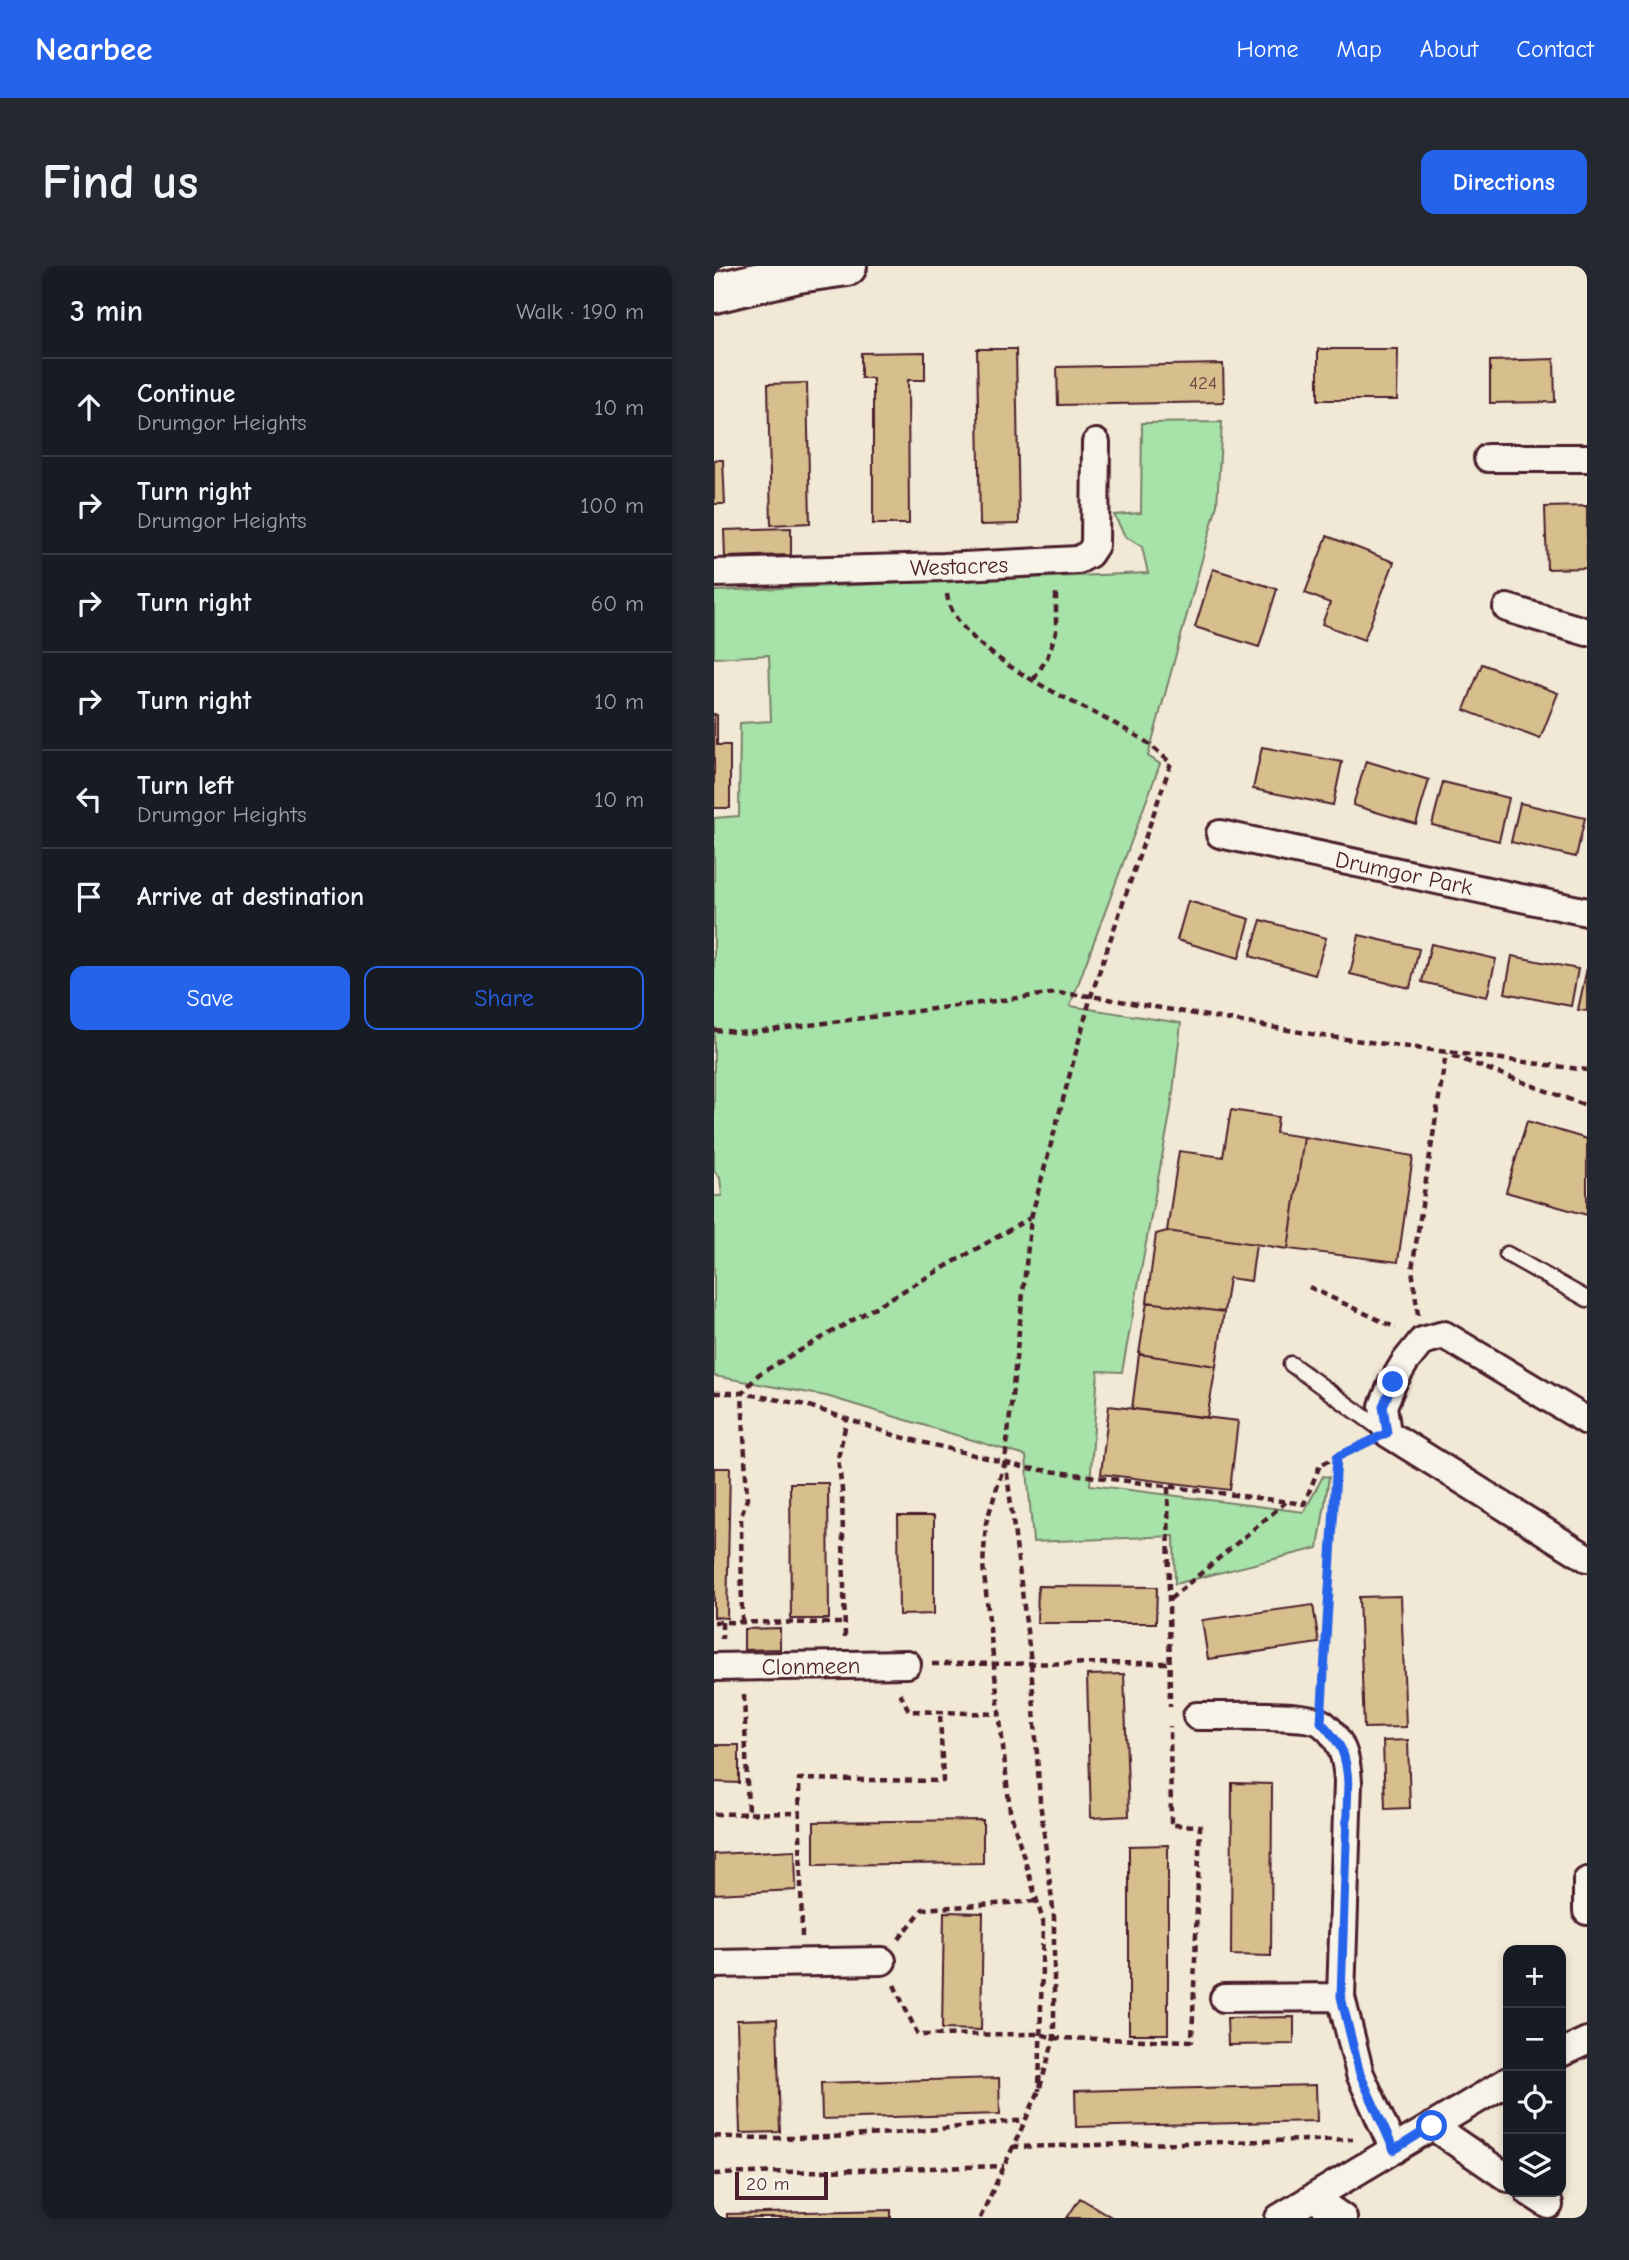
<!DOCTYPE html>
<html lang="en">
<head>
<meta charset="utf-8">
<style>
  body { margin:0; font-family:"Comic Neue",sans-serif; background:#242831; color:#f1f3f6 }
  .controls { position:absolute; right:21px; bottom:21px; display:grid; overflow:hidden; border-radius:14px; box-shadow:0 4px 10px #0003 }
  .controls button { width:63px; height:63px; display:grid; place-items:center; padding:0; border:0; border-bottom:2px solid #363941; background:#171b24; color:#f1f3f6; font:35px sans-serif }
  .scale { position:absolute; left:21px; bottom:18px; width:93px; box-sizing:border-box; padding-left:7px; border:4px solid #4a1f2b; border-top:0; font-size:19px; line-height:24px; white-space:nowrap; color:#4a1f2b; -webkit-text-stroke:5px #f7f3e8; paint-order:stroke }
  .stop { position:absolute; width:21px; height:21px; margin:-16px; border:5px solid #2563eb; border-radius:50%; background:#fff }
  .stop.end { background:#2563eb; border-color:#fff; box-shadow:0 2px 7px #0008 }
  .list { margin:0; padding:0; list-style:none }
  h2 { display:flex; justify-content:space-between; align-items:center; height:91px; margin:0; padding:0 28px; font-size:30px }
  h2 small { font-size:23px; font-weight:400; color:#9ea1a6 }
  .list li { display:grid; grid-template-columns:46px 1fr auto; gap:21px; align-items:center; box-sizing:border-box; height:98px; padding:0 28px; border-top:2px solid #363941 }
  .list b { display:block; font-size:26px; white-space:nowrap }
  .list p { margin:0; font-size:23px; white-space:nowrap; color:#9ea1a6 }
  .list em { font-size:23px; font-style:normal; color:#9ea1a6 }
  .actions { display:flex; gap:14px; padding:21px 28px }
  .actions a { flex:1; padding:16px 0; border:2px solid #2563eb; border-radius:14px; text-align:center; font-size:24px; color:#2563eb }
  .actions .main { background:#2563eb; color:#fff }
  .icon { flex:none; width:38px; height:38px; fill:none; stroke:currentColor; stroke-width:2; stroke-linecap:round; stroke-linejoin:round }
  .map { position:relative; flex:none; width:873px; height:1952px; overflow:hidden; border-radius:14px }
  header { display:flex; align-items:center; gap:42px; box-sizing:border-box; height:98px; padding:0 35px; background:#2563eb; color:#fff }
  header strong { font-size:33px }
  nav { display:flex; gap:38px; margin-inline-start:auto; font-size:24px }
  .intro { display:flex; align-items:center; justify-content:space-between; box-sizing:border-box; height:168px; padding:0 42px }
  h1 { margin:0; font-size:49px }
  .button { padding:18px 32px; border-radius:14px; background:#2563eb; color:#fff; font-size:24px; font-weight:700 }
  main { display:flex; gap:42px; padding:0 42px }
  aside { flex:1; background:#171b24; border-radius:14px; box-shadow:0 4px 10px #0003 }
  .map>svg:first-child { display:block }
  .grass { fill:#a7e2a8; stroke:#78806a; stroke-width:2 }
  .building { fill:#d7be8d; stroke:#4a1f2b; stroke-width:2 }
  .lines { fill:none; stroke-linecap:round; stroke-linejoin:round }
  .lane-casing { stroke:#4a1f2b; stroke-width:19 }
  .street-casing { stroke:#4a1f2b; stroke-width:32 }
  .secondary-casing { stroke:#4a1f2b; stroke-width:44 }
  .path { stroke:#4a1f2b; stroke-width:4.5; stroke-dasharray:7 5; stroke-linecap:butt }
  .lane { stroke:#f7f3e8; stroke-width:14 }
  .street { stroke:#f7f3e8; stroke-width:26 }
  .secondary { stroke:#f7f3e8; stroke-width:38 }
  .route { stroke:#2563eb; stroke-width:9 }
  .labels { text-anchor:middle; stroke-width:5; stroke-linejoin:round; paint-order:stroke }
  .number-label { font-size:19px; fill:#6d4744 }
  .street-label { font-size:23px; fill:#4a1f2b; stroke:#f7f3e8 }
</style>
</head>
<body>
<header>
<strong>Nearbee</strong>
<nav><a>Home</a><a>Map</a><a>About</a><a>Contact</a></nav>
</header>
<div class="intro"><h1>Find us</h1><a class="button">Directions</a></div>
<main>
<aside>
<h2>3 min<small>Walk · 190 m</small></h2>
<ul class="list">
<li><svg class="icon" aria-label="ahead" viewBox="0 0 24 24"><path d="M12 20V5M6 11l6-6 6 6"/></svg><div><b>Continue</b><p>Drumgor Heights</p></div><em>10 m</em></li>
<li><svg class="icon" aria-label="right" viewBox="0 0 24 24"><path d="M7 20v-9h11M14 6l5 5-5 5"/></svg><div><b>Turn right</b><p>Drumgor Heights</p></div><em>100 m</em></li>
<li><svg class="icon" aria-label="right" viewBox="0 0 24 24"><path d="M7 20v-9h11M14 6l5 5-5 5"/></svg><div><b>Turn right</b></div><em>60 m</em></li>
<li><svg class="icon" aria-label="right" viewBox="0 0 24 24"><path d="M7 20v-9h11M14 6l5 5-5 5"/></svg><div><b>Turn right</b></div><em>10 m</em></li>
<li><svg class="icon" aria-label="left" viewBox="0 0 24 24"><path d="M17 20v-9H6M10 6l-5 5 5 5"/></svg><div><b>Turn left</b><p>Drumgor Heights</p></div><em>10 m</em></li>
<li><svg class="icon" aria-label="arrive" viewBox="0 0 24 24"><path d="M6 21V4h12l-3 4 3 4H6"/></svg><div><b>Arrive at destination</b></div></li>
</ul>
<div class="actions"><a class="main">Save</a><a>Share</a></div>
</aside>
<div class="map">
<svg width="873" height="1952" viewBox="0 0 873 1952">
  <rect width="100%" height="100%" fill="#f1e8d6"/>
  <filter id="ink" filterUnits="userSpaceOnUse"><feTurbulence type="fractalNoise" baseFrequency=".0143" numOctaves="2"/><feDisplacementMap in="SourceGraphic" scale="14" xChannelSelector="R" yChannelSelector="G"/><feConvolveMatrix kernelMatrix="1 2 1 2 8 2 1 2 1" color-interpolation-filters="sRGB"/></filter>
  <g filter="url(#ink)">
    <path class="grass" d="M 508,156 L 503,239 L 434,490 L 446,498 L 356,740 L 467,757 L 457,843 L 408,1106 L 384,1105 L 376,1219 L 590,1246 L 609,1210 L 615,1211 L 604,1282 L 461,1318 L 460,1270 L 319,1276 L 312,1190 L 112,1130 L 0,1110 L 0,930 L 8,930 L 6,912 L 0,905 L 0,552 L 25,550 L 26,457 L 57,455 L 55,389 L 0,392 L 0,325 L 434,307 L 428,281 L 411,270 L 400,249 L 427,247 L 428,157 Z"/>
    <path class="building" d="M 263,83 L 302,83 L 305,258 L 266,259 Z
      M 604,83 L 684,83 L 683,134 L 604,134 Z
      M 211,86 L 211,114 L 194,114 L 195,258 L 159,258 L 159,112 L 147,112 L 147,87 Z
      M 840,93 L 841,136 L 776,137 L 776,95 Z
      M 509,98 L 510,136 L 344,139 L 343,101 Z
      M 93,117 L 96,257 L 57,259 L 54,118 Z
      M 0,194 L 9,194 L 11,238 L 0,238 Z
      M 873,240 L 873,302 L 833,303 L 831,241 Z
      M 77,262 L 77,289 L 11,291 L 10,264 Z
      M 613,270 L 680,296 L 650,374 L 608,358 L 616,337 L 591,327 Z
      M 499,303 L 563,323 L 545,381 L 481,361 Z
      M 768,398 L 844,427 L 826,473 L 750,444 Z
      M 0,448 L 3,449 L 3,479 L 16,479 L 16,542 L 0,542 Z
      M 548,481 L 628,496 L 619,539 L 539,523 Z
      M 652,495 L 715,514 L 702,558 L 639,539 Z
      M 729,516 L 795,532 L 785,575 L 718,559 Z
      M 806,537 L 871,552 L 862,591 L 797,576 Z
      M 474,635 L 536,653 L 525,692 L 463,674 Z
      M 547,654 L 612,672 L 601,709 L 536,690 Z
      M 645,669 L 705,683 L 696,722 L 636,708 Z
      M 717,678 L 782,693 L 773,731 L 708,716 Z
      M 798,690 L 864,703 L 857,740 L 791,727 Z
      M 873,702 L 873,745 L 864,744 Z
      M 517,844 L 564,851 L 562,867 L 590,871 L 574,983 L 453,965 L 465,885 L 509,891 Z
      M 813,855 L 873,873 L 873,949 L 792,926 Z
      M 590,871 L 699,890 L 684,996 L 574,983 Z
      M 453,965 L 542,978 L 537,1015 L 515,1012 L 510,1046 L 433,1036 L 442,968 Z
      M 433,1036 L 510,1046 L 502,1100 L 425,1088 Z
      M 425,1088 L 502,1100 L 493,1152 L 418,1143 Z
      M 395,1140 L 524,1155 L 516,1224 L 387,1208 Z
      M 0,1202 L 16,1202 L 13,1352 L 0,1351 Z
      M 76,1217 L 114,1217 L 115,1353 L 77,1353 Z
      M 184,1250 L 220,1250 L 220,1348 L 185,1349 Z
      M 324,1320 L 443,1321 L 442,1357 L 323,1357 Z
      M 687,1330 L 692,1461 L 650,1462 L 645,1331 Z
      M 599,1339 L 605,1377 L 494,1393 L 488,1354 Z
      M 66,1362 L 66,1383 L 30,1384 L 30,1363 Z
      M 410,1408 L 415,1550 L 377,1552 L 373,1409 Z
      M 694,1474 L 696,1542 L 671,1543 L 669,1475 Z
      M 0,1479 L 25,1479 L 25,1517 L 0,1516 Z
      M 518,1517 L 558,1518 L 557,1690 L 517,1689 Z
      M 269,1554 L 269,1597 L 100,1599 L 100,1556 Z
      M 454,1579 L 454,1768 L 415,1768 L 415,1580 Z
      M 81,1584 L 82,1624 L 0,1628 L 0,1588 Z
      M 230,1646 L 269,1647 L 267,1764 L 228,1763 Z
      M 580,1751 L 580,1778 L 514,1779 L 513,1752 Z
      M 63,1753 L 66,1866 L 26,1867 L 23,1754 Z
      M 285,1812 L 286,1848 L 108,1853 L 107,1817 Z
      M 602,1819 L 603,1855 L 362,1861 L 361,1825 Z
      M 366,1932 L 399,1952 L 353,1952 Z
      M 177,1944 L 177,1952 L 13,1952 L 13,1948 Z"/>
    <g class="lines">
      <g class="lane-casing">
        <path id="lane" d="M 793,988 L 873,1033
          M 577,1098 L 671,1166"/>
      </g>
      <g class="street-casing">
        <path id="street" d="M 774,192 L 873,192
          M 0,307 L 230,301 L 364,294 L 375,288 L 381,279 L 382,177
          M 793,342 L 873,366
          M 506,568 L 873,646
          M 873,1155 L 730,1069 L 708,1075 L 691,1096 L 679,1116 L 669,1140 L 673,1167 L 873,1292
          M 0,1401 L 193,1398
          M 483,1450 C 506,1451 594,1446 609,1458 C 628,1473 633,1494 634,1516 L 627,1731 L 646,1808 L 680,1884
          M 873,1615 L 873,1645
          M 0,1698 L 168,1695
          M 510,1732 L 627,1731
          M 847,1787 L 873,1775
          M 718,1860 L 794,1912
          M 815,1926 L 835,1939
          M 600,1932 L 629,1952
          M 565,1952 L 794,1815"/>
      </g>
      <g class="secondary-casing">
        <path id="secondary" d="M 0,27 L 84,7 L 133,0"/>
      </g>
      <path class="path" d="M 233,328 C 240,388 375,441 423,470 C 436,477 446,488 457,497 L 377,730 L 317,952 L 291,1196 L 272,1257 L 269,1299 L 296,1545 L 329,1655 L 325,1825
        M 320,413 L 333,392 L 342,366 L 342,324
        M 0,764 L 34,767 L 342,727 L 377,730 L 609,770 L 873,804
        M 739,790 L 873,840
        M 595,1021 L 682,1062
        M 704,1049 L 698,1003 L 732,787
        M 0,1127 L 28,1127 L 92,1139 L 183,1170 L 313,1202 L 590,1238 L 606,1199 L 650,1178
        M 454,1221 L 456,1440
        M 456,1333 L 572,1236
        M 0,1356 L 131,1357
        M 8,1356 L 8,1373
        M 28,1356 L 27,1250 L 33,1233 L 28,1127 L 45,1108 L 316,952
        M 131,1371 L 128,1224 L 124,1192 L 133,1153
        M 218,1398 L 455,1397
        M 186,1427 L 195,1445 L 285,1448
        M 608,1428 L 623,1192
        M 30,1429 L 34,1547
        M 0,1548 L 86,1547
        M 88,1671 L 85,1513 L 229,1515 L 226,1447
        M 185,1673 L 209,1643 L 323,1635
        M 180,1719 L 204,1769 L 326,1768 L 340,1772 L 478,1775 L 486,1560 L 457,1559 L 456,1460
        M 0,1870 C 104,1877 207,1865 310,1854
        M 298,1881 L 639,1873
        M 0,1908 L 290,1900
        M 266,1952 L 325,1825 L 340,1772 L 340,1651 L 326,1535 L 317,1396 L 292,1200"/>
      <use href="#lane" class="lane"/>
      <use href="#street" class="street"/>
      <use href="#secondary" class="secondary"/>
    </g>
  </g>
  <g class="lines" filter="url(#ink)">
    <path class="route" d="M 679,1116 L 669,1140 L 673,1167 L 623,1191 L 607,1456 C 627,1478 632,1486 634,1516 L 627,1731 L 646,1808 L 680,1884 L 718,1860"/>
  </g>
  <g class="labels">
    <g class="number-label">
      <text x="489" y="123">424</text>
    </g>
    <g class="street-label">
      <text transform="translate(245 300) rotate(-2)" y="8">Westacres</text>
      <text transform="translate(690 607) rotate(12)" y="8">Drumgor Park</text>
      <text transform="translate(97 1400) rotate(-1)" y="8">Clonmeen</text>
    </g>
  </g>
</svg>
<div class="controls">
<button>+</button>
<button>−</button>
<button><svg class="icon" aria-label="locate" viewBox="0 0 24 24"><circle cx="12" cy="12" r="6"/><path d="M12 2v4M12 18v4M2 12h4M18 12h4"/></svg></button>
<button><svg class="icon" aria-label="layers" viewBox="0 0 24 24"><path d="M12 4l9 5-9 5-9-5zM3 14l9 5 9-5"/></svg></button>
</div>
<div class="scale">20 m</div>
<div class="stop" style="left:718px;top:1860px"></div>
<div class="stop end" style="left:679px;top:1116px"></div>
</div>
</main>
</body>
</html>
